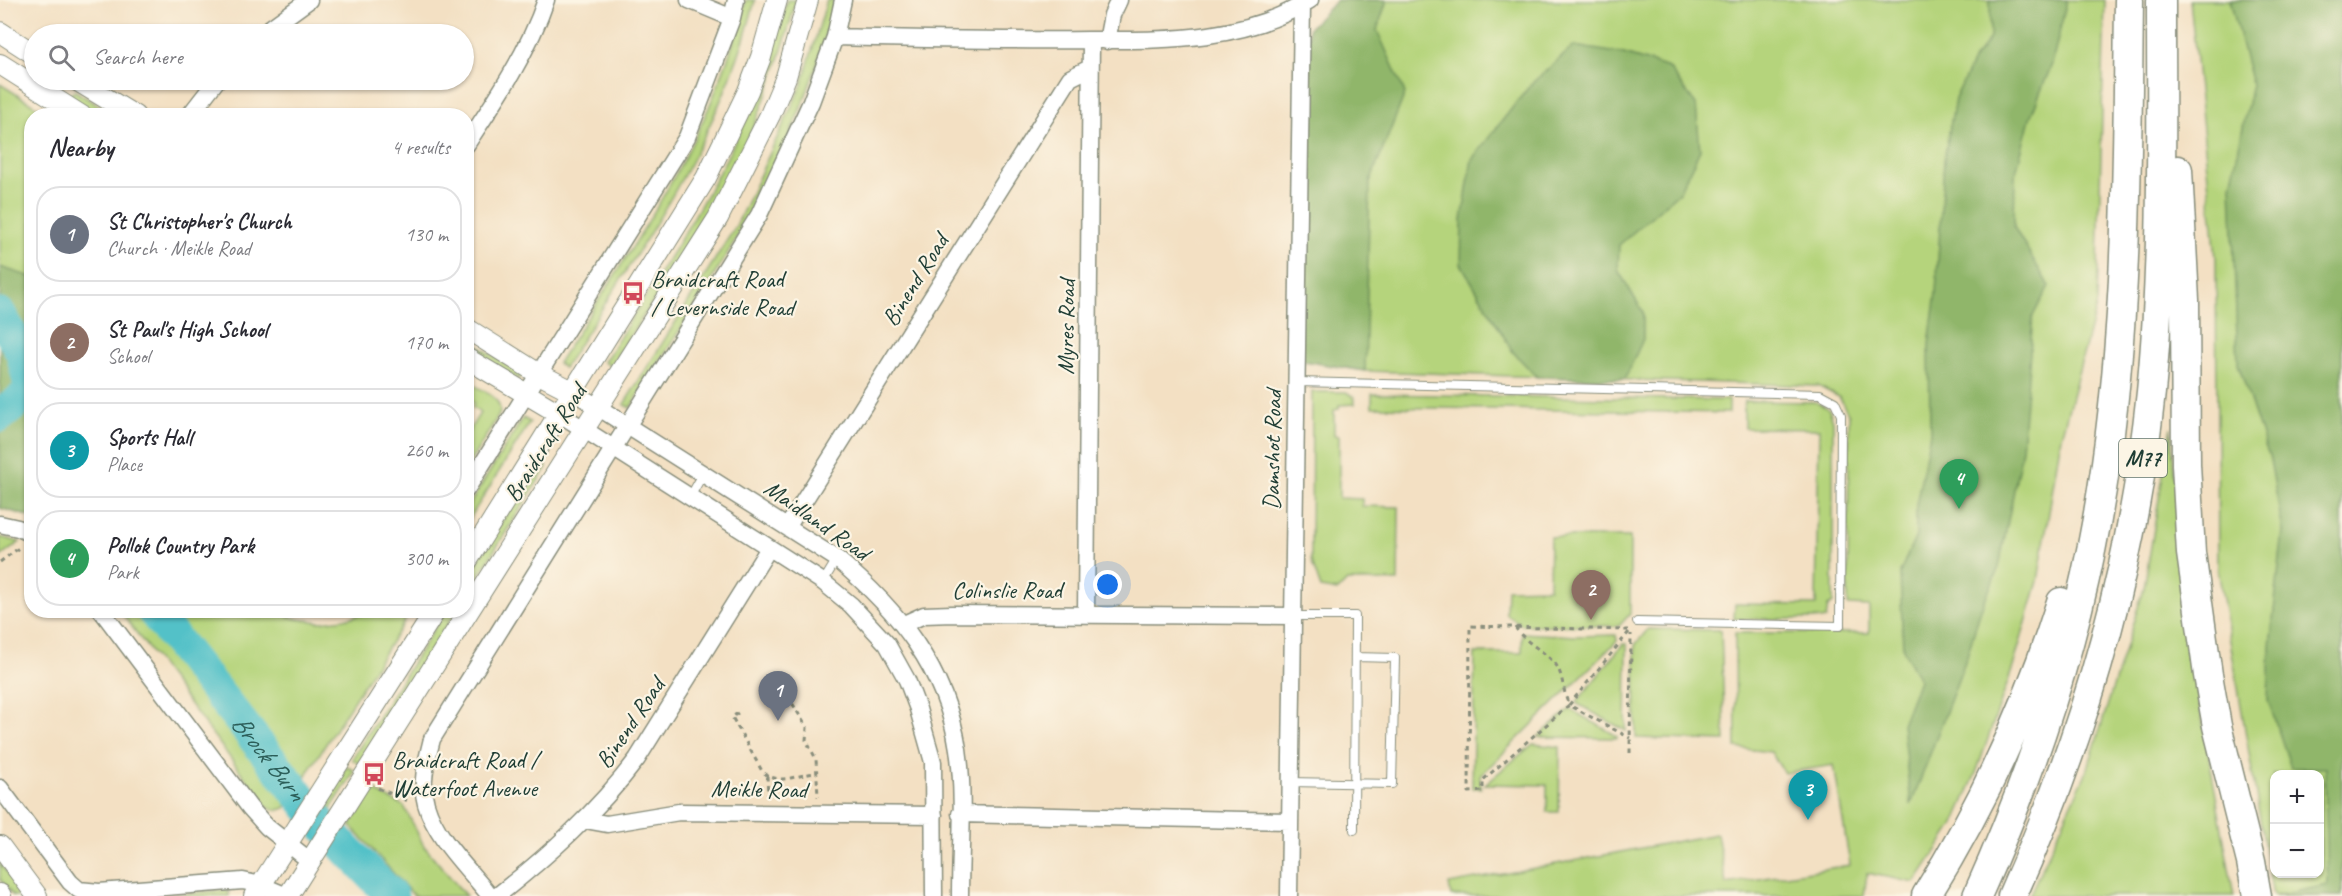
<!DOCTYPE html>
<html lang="en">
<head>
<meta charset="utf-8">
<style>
  body { margin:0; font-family:Caveat,sans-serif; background:#f2f2f3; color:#2b2b33 }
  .controls { position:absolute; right:18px; bottom:18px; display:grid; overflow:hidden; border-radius:12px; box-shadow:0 2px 4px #0004 }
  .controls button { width:54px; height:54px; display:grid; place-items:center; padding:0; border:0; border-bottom:2px solid #e1e1e2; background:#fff; color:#2b2b33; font:30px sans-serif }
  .you { position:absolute; left:1108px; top:585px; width:21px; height:21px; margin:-15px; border:4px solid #fff; border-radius:50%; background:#1a73e8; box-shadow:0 0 0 9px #1a73e833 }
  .badge { display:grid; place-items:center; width:39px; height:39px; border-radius:50%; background:#d1495b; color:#fff; font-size:20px; font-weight:700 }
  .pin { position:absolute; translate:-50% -50px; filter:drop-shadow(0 2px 3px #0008) }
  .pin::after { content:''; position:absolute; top:32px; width:21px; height:18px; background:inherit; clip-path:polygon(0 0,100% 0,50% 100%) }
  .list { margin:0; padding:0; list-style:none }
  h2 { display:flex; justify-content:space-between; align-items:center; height:78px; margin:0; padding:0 24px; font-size:26px }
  h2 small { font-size:20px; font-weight:400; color:#7c7c81 }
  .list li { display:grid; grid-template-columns:39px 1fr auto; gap:18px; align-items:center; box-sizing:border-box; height:96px; margin:0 12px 12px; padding:0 12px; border:2px solid #e1e1e2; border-radius:24px }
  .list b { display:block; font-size:22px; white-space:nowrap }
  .list p { margin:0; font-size:20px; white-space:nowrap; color:#7c7c81 }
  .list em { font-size:20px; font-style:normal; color:#7c7c81 }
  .icon { flex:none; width:33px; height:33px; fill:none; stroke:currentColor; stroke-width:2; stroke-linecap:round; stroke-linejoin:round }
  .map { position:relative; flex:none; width:2342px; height:896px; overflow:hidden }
  .search { position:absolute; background:#fff; box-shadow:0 2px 4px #0004; left:24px; top:24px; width:450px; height:66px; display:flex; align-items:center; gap:15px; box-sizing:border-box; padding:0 21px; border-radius:33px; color:#7c7c81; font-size:22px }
  .panel { position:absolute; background:#fff; box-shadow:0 2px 4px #0004; left:24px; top:108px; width:450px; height:510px; border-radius:24px }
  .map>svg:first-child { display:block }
  .green { fill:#b5d47b; stroke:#6a8858; stroke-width:1.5; fill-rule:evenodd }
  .forest { fill:#90b66b; stroke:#587a50; stroke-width:1.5 }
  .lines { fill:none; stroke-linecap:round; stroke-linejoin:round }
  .river { stroke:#53c1c8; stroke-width:33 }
  .service-casing { stroke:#898e7c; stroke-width:10 }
  .minor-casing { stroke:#898e7c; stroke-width:19 }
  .tertiary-casing { stroke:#898e7c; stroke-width:22 }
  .motorway-casing { stroke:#898e7c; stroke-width:31 }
  .path { stroke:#898e7c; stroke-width:3; stroke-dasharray:4.5 4.5; stroke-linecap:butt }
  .service { stroke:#fff; stroke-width:8 }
  .minor { stroke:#fff; stroke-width:16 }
  .tertiary { stroke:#fff; stroke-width:20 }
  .motorway { stroke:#fff; stroke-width:28 }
  .labels { text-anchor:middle; stroke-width:4.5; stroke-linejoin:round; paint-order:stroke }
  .shield { fill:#fcf5e5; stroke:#617469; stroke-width:1.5 }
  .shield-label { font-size:22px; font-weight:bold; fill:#1f3d34 }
  .poi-label { font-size:24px; fill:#1f3d34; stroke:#fcf5e5; text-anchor:start }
  .street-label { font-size:24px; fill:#1f3d34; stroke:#fcf5e5 }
  .water-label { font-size:26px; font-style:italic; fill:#2c5e59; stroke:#fcf5e5 }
</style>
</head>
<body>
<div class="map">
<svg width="2342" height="896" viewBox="0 0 2342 896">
  <rect width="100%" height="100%" fill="#fcf5e5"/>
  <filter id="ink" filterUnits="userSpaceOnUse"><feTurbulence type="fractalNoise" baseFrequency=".0167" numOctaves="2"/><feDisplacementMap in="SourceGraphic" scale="12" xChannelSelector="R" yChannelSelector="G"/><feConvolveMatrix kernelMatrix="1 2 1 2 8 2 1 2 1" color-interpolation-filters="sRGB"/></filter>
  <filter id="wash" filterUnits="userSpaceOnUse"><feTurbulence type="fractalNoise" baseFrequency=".008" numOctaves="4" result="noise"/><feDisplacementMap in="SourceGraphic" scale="24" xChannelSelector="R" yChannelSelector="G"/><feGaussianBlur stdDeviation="1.35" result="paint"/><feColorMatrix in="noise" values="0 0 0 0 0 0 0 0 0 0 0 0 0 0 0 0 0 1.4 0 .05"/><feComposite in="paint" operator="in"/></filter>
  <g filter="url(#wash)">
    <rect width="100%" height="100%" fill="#f3e0c3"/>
    <path class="green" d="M 746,0 L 755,0 C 722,137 638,250 564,368 L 558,363 C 605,289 656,216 695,137 C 717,93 733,47 746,0 Z
      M 787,0 L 796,0 C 780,64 757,126 726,184 C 691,247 650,306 610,366 L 604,362 C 654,283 705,205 745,121 C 763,82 775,41 787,0 Z
      M 827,0 L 834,0 C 803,151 711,280 630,408 L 624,404 L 736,226 L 802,84 Z
      M 1338,0 L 2105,0 L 2097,303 L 2061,437 L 2038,581 L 2013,667 L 1976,773 L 1953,826 L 1915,883 L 1867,873 L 1864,896 L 1451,896 L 1449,884 L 1717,834 L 1726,884 L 1850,865 L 1834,765 L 1784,773 L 1771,752 L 1736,748 L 1735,633 L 1869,633 L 1869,606 L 1848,605 L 1849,415 L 1839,397 L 1818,386 L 1365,371 L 1314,362 Z
      M 2190,0 L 2342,0 L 2342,896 L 2273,896 L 2218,569 L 2216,258 ZM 2274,774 L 2320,774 L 2320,874 L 2274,874 Z
      M 0,84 L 50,115 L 32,116 L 31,517 L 0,508 Z
      M 75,91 L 114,115 L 99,115 L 71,98 L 71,93 Z
      M 466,338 L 522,374 L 519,379 L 512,376 L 467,348 Z
      M 466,381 C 479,389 505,397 499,415 L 467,467 L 467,429 L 469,431 L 480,413 L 472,407 L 474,403 L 467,398 Z
      M 1312,392 L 1346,392 L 1354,397 L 1355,404 L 1339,405 L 1339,409 L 1334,410 L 1334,435 L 1339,436 L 1339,498 L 1362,499 L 1362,506 L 1399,507 L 1398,581 L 1347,581 L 1337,591 L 1321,588 L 1311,560 Z
      M 1372,394 L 1729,400 L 1729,413 L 1372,407 Z
      M 1744,401 L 1816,402 L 1829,409 L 1833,421 L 1833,603 L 1828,606 L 1826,619 L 1734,619 L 1735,604 L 1816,605 L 1819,429 L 1744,428 Z
      M 523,418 L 530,422 L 467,523 L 467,508 Z
      M 2171,427 L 2185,624 L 2234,896 L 2029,896 L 2087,771 L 2144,588 Z
      M 539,462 L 547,467 L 467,594 L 467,577 Z
      M 0,537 L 20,542 L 0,557 Z
      M 1550,537 L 1630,537 L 1630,614 L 1619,626 L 1522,625 L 1506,614 L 1507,589 L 1549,588 Z
      M 120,611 L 269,611 L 298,619 L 320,622 L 344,619 L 375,611 L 411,611 L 285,808 C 278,811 273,811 267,807 Z
      M 445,611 L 456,611 L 359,764 L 352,759 Z
      M 1648,629 L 1721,630 L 1725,741 L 1636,738 L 1635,645 Z
      M 1522,633 L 1576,636 L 1616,635 L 1617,641 L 1480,776 L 1481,788 L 1472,788 L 1475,653 L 1522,653 Z
      M 1623,644 L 1627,644 L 1626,731 L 1576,703 Z
      M 1570,709 L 1617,736 L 1617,738 L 1538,737 Z
      M 1533,744 L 1560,747 L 1559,812 L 1547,812 L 1547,785 L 1485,784 Z
      M 347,766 L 355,771 L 328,813 L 320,809 Z
      M 373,790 L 404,806 L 424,846 L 466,896 L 414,896 L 350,825 Z
      M 0,863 L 24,896 L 13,896 L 0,879 Z
      M 225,890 L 229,892 L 229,896 L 154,896 Z"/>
    <path class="forest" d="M 1337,0 L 1387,0 L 1377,30 L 1405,93 L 1370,182 L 1365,371 L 1298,360 L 1309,28 Z
      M 1990,0 L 2067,0 L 2052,64 L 2030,118 L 2015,176 L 2014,227 L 2049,286 L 2033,316 L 2022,449 L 1999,567 L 1981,609 L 1967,656 L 1911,805 L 1902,724 L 1919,680 L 1903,649 L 1900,572 L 1916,536 L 1916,505 L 1930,433 L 1929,344 L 1936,293 L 1944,160 L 1955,99 L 1974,59 L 1990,38 Z
      M 2230,0 L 2342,0 L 2342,896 L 2275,896 L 2328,885 L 2325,768 L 2291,768 L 2268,700 L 2270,646 L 2283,531 L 2270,460 L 2238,364 L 2231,185 L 2252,84 Z
      M 1574,46 L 1624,54 L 1669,68 L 1696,105 L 1700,150 L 1679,192 L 1619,245 L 1618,270 L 1643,312 L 1643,339 L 1625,379 L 1537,377 L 1513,352 L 1461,264 L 1462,220 L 1472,159 L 1531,84 Z
      M 0,267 L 31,277 L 31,517 L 0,508 Z"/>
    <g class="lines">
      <g class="river">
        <path d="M 0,314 L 22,353 L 31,391 L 0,416"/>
        <path id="s1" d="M 152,610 L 322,824 L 392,896"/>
      </g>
    </g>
  </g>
  <g filter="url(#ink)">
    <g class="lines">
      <g class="service-casing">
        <path id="service" d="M 1297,382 L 1820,394 L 1835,402 L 1841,415 L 1840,626 L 1637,622
          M 690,497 L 703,474
          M 823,582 L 837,559
          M 1293,616 L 1355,616 L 1354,830
          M 1290,782 L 1392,784 L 1395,658 L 1355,657"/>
      </g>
      <g class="minor-casing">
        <path id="minor" d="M 689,0 L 732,18
          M 262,34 L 309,0
          M 835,37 C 920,39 1005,41 1089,40 C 1164,40 1244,42 1310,0
          M 1107,41 L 1112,15 L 1119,0
          M 189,116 L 217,80
          M 466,145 C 496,100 529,51 546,0
          M 574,392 L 837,559 C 898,610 946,669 958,749 C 965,797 960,848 960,896
          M 560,414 L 823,582 L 851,605 L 887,644 L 907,680 L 918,709 L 933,762 L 934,896
          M 466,490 L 687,137 L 732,18 L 736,0
          M 0,524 L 18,528 L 32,534
          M 788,526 L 1070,78 L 1090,68
          M 101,610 L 250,808 L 267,827 L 310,861
          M 1086,614 L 1091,40
          M 904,624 L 924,615 L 952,614 L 1293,616
          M 0,788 L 70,882 L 79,890 L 99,892 L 243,881 L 261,885 L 287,896
          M 960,814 L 1290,821
          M 585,820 L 607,824 L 679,812 L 934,815
          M 490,896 C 468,868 436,839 426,804 C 420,783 427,759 432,739 L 759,215 L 811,102 L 835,37 L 843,0
          M 497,896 C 549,855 597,812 637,759 L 769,548
          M 1289,896 L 1302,5"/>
      </g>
      <g class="tertiary-casing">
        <path id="tertiary" d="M 0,32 L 34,54
          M 0,64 L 82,116
          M 76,80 L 135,116
          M 466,328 L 539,374 L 574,392
          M 466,358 L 560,414
          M 466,563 L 706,178 L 748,91 L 761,57 L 777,0
          M 0,846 L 37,896
          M 0,894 L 1,896
          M 254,896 L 436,610
          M 288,896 L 718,218 L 770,115 L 786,77 L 808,0"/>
      </g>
      <g class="motorway-casing">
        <path id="motorway" d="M 2178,170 L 2185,300 L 2186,464 L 2191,553 L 2208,675 L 2217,726 L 2251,862 L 2257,896
          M 1926,896 C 1983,805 2029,704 2061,602
          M 1977,896 C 2031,776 2074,649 2097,519 C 2128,348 2127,173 2129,0
          M 2012,896 C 2085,735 2133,567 2151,392 C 2164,261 2161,131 2161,0"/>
      </g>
      <path class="path" d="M 0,562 L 20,547
        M 1515,627 C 1527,645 1543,649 1556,665 C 1563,674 1563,693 1569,705 L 1483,780 L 1483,791 L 1469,792 L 1470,626 L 1628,630
        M 1629,632 L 1569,705 L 1630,738
        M 788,696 L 807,728 L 806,740 L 816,759 L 818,797
        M 738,713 L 732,717 L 762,771 C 778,787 798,774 817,773
        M 1630,753 L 1631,634
        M 767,776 L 768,796
        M 378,788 L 408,801"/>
      <use href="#service" class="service"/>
      <use href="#minor" class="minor"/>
      <use href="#tertiary" class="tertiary"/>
      <use href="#motorway" class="motorway"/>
    </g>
  </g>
  <defs>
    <g id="bus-bare" transform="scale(1.8)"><path d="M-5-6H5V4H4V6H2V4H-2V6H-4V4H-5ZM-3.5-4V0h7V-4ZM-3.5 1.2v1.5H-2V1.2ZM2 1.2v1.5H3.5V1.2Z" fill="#d1495b" stroke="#fcf5e5" stroke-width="2.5" paint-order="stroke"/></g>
  </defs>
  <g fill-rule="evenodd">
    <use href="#bus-bare" x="633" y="293"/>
    <use href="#bus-bare" x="374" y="774"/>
  </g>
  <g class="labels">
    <rect class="shield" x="2119" y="439" width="48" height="38" rx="4.5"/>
    <g class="shield-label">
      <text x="2143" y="466">M77</text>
    </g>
    <g class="poi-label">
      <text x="651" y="287">Braidcraft Road<tspan x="651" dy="28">/ Levernside Road</tspan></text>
      <text x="392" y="768">Braidcraft Road /<tspan x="392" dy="28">Waterfoot Avenue</tspan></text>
    </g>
    <g class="street-label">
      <text transform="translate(915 280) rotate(-58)" y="8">Binend Road</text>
      <text transform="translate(1066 327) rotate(-89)" y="8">Myres Road</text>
      <text transform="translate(545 443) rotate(-58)" y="8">Braidcraft Road</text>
      <text transform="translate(1272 450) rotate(-89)" y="8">Damshot Road</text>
      <text transform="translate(817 520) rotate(35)" y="8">Maidland Road</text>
      <text x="1007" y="598">Colinslie Road</text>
      <text transform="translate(630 723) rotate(-56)" y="8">Binend Road</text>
      <text transform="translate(759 789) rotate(1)" y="8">Meikle Road</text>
    </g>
    <g class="water-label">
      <text dy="9" stroke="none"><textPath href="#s1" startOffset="188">Brock Burn</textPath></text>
    </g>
  </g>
</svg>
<div class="controls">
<button>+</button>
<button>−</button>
</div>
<div class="you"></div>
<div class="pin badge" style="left:778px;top:721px;background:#6b7280">1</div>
<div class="pin badge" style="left:1591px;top:620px;background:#8d6e63">2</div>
<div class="pin badge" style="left:1808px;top:820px;background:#0f9aa8">3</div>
<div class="pin badge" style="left:1959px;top:509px;background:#2e9e5b">4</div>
<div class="search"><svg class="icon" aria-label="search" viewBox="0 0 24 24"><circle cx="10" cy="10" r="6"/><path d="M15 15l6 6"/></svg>Search here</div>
<section class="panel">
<h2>Nearby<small>4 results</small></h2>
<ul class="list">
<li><span class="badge" style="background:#6b7280">1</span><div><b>St Christopher's Church</b><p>Church · Meikle Road</p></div><em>130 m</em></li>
<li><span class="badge" style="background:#8d6e63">2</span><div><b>St Paul's High School</b><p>School</p></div><em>170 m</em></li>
<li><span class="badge" style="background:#0f9aa8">3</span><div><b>Sports Hall</b><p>Place</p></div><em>260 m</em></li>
<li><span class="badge" style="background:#2e9e5b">4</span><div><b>Pollok Country Park</b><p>Park</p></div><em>300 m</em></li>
</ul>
</section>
</div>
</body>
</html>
